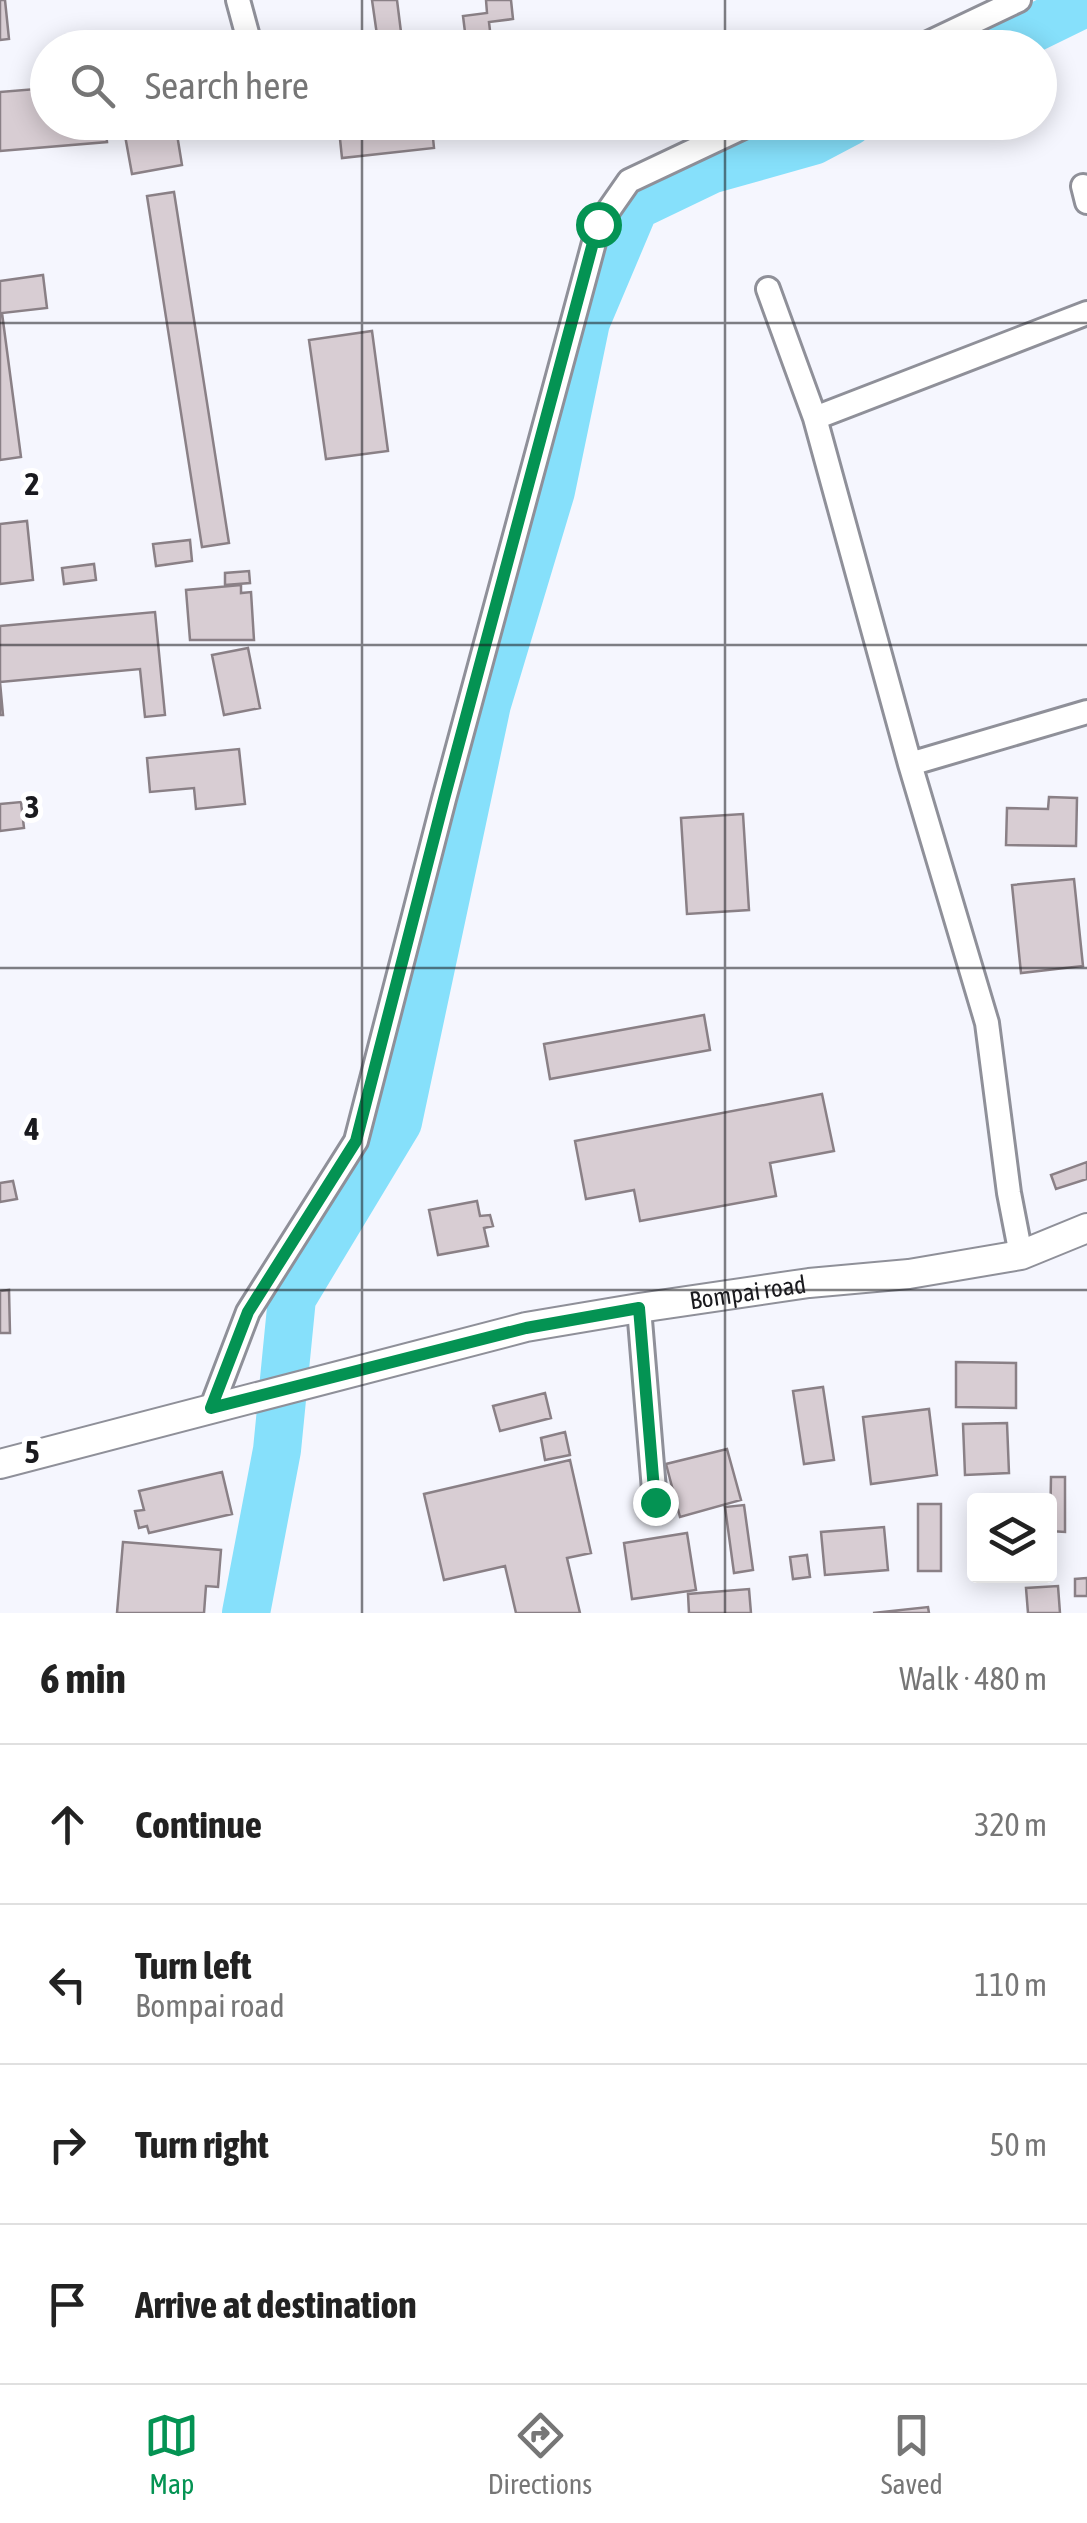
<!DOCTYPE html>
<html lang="en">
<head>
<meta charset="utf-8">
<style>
  body { margin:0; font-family:"Asap Condensed",sans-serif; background:#f6f6f6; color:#222 }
  .controls { position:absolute; right:30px; bottom:30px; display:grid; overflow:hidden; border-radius:10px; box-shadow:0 5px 25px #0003 }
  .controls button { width:90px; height:90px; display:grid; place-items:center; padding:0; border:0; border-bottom:2px solid #e0e0e0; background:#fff; color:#222; font:50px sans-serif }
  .stop { position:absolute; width:30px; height:30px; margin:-22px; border:8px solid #049353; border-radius:50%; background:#fff }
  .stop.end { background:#049353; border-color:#fff; box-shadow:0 2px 10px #0008 }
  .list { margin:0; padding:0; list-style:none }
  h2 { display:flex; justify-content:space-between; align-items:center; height:130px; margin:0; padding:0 40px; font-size:42px }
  h2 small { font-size:32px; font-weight:400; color:#767676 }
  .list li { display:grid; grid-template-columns:65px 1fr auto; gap:30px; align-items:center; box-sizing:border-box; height:160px; padding:0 40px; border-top:2px solid #e0e0e0 }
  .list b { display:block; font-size:38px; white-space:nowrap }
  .list p { margin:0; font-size:32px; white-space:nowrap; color:#767676 }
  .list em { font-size:32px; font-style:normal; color:#767676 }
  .icon { flex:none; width:55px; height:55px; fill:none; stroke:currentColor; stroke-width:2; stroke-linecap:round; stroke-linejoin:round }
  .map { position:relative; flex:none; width:1087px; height:1613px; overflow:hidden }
  .search { position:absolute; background:#fff; box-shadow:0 5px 25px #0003; left:30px; right:30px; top:30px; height:110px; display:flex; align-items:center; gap:25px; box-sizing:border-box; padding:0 35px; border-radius:55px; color:#767676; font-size:38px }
  .sheet { height:770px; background:#fff }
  nav { display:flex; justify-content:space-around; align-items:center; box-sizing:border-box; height:140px; border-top:2px solid #e0e0e0; background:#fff; font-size:28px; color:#767676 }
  nav a { display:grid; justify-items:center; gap:5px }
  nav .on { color:#049353 }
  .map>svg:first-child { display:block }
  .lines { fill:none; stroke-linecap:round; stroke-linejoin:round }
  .river { stroke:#86e0fb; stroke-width:48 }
  .building { fill:#d8cdd3; stroke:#8a8086; stroke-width:2.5 }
  .minor-casing { stroke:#8f9099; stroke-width:28 }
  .tertiary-casing { stroke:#8f9099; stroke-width:32 }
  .minor { stroke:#fff; stroke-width:22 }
  .tertiary { stroke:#fff; stroke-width:28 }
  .route { stroke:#049353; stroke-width:12 }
  .grid { fill:none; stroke:#1a1a1e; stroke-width:2.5; stroke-opacity:0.55 }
  .labels { text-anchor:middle; stroke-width:10; stroke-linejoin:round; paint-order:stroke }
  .street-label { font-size:25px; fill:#1a1a1e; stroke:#fff }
  .grid-label { font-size:32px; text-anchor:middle; font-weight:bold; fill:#1a1a1e; stroke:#fff; stroke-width:10; stroke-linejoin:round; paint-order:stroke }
</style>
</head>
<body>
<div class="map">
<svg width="1087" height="1613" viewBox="0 0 1087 1613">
  <rect width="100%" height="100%" fill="#f5f6fe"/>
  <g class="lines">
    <path class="river" d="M 993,48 L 1087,2
      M 246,1613 L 277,1450 L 292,1298 L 398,1122 L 487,704 L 551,491 L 586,322 L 635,206 L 710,170 L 813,141 L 849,122"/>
  </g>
  <path class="building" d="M 0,0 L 5,0 L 9,39 L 0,40 Z
    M 372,0 L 397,0 L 402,40 L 378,43 L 379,48 L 353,48 L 352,38 L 377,35 Z
    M 486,0 L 511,0 L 513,19 L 489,22 L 492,48 L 467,48 L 463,16 L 487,13 Z
    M 48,88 L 48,122 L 105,122 L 107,142 L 0,151 L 0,92 Z
    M 175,122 L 182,165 L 132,174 L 124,130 Z
    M 432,128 L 434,148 L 342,158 L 340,139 Z
    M 174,192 L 229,543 L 202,547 L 147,196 Z
    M 43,275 L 47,308 L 2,313 L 21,457 L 0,460 L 0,281 Z
    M 372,331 L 388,451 L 326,459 L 309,340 Z
    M 27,521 L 33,580 L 0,584 L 0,524 Z
    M 190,540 L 192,561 L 156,566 L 153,544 Z
    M 94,564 L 96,580 L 64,584 L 62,568 Z
    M 249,571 L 250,583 L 225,585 L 225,573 Z
    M 241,585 L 241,593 L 251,592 L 254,640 L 190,640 L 186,590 Z
    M 155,612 L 165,715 L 145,717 L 140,669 L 0,682 L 3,715 L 0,715 L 0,626 Z
    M 248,648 L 260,708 L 224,715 L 212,655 Z
    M 239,749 L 245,804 L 196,809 L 194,788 L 150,792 L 147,758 Z
    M 1049,797 L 1077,798 L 1076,846 L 1006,845 L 1007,808 L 1048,809 Z
    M 21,802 L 24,828 L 0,831 L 0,804 Z
    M 743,814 L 749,910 L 687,914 L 681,818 Z
    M 1074,879 L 1083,966 L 1021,973 L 1012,885 Z
    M 704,1015 L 710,1050 L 550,1079 L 544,1044 Z
    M 822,1094 L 834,1151 L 770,1163 L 776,1196 L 640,1221 L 634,1190 L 586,1199 L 575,1141 Z
    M 1087,1162 L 1087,1179 L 1056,1189 L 1051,1175 Z
    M 13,1181 L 17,1199 L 0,1202 L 0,1183 Z
    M 477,1201 L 480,1216 L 490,1215 L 493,1226 L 484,1228 L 488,1246 L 438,1255 L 429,1210 Z
    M 9,1290 L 10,1333 L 0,1333 L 0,1291 Z
    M 956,1362 L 1016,1363 L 1016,1408 L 956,1407 Z
    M 823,1387 L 834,1460 L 804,1464 L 793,1391 Z
    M 545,1393 L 551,1418 L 500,1431 L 493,1406 Z
    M 929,1409 L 937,1475 L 871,1484 L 863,1417 Z
    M 1007,1423 L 1009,1473 L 965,1475 L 963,1424 Z
    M 565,1432 L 570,1455 L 545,1460 L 541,1438 Z
    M 727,1449 L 741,1500 L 680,1517 L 666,1464 Z
    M 570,1460 L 591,1553 L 567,1558 L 580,1613 L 516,1613 L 505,1566 L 444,1580 L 424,1494 Z
    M 222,1472 L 232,1514 L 149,1533 L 147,1526 L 139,1528 L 135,1511 L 144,1510 L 139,1491 Z
    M 1051,1477 L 1065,1477 L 1065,1532 L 1050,1531 Z
    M 918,1504 L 941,1504 L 941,1571 L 918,1571 Z
    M 744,1505 L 753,1570 L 734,1573 L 725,1507 Z
    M 884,1527 L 888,1570 L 825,1575 L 821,1532 Z
    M 687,1533 L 696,1590 L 632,1599 L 624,1543 Z
    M 123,1542 L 221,1550 L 218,1587 L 206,1586 L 204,1613 L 117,1613 Z
    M 807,1555 L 810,1577 L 793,1579 L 790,1557 Z
    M 1087,1578 L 1087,1596 L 1075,1596 L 1075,1579 Z
    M 1058,1586 L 1060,1613 L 1028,1613 L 1026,1588 Z
    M 749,1589 L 751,1613 L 689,1613 L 688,1594 Z
    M 928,1607 L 929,1613 L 873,1613 Z"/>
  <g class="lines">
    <g class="minor-casing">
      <path id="minor" d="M 238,0 L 251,48
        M 918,48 L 1019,0
        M 272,122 L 272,124
        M 1083,186 L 1087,202
        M 768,289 L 815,418 L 910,764 L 987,1023 L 1009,1193 L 1021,1255
        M 815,418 L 1087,313
        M 910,764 L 1087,712
        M 639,1308 L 655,1502
        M 211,1409 L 248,1312 L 356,1141 L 444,799 L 599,224 L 629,181 L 754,122"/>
    </g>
    <g class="tertiary-casing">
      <g id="tertiary">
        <path id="s1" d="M 0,1464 L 526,1327 L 639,1308 L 809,1283 L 909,1274 L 1021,1255 L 1087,1228"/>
      </g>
    </g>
    <use href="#minor" class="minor"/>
    <use href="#tertiary" class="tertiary"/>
  </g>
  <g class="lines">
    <path class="route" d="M 598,224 L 444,799 L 356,1141 L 248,1312 L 211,1408 L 526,1328 L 639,1308 L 655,1502"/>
  </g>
  <path class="grid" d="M 362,0 L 362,48M 725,0 L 725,48M 362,122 L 362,1613M 725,122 L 725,1613M 0,323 L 1087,323M 0,645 L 1087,645M 0,968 L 1087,968M 0,1290 L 1087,1290"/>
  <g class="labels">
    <g class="street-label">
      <text dy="9" stroke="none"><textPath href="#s1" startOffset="768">Bompai road</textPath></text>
    </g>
  </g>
  <g class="grid-label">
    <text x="32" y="495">2</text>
    <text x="32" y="818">3</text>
    <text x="32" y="1140">4</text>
    <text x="32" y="1463">5</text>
  </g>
</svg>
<div class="controls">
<button><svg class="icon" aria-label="layers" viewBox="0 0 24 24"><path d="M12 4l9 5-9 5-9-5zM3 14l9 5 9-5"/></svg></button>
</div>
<div class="stop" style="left:598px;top:224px"></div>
<div class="stop end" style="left:655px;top:1502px"></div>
<div class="search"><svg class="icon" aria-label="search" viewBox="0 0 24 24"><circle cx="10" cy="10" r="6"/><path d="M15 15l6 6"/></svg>Search here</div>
</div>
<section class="sheet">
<h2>6 min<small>Walk · 480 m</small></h2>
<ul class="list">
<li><svg class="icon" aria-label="ahead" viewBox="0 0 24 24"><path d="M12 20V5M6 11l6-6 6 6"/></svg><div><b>Continue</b></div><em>320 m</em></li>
<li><svg class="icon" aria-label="left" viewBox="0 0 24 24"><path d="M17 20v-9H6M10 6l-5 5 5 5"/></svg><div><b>Turn left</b><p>Bompai road</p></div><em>110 m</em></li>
<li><svg class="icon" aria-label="right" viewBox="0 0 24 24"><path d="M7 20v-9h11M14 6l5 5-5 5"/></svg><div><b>Turn right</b></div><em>50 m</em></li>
<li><svg class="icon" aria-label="arrive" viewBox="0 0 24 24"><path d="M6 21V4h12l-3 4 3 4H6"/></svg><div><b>Arrive at destination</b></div></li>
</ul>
</section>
<nav>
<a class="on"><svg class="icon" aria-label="map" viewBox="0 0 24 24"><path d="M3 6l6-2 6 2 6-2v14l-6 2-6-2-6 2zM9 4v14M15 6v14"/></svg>Map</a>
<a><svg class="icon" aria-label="directions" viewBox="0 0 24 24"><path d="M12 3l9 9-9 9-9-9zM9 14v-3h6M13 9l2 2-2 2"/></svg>Directions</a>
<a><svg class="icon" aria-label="saved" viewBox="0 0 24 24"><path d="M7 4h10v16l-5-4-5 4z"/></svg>Saved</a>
</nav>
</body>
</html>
